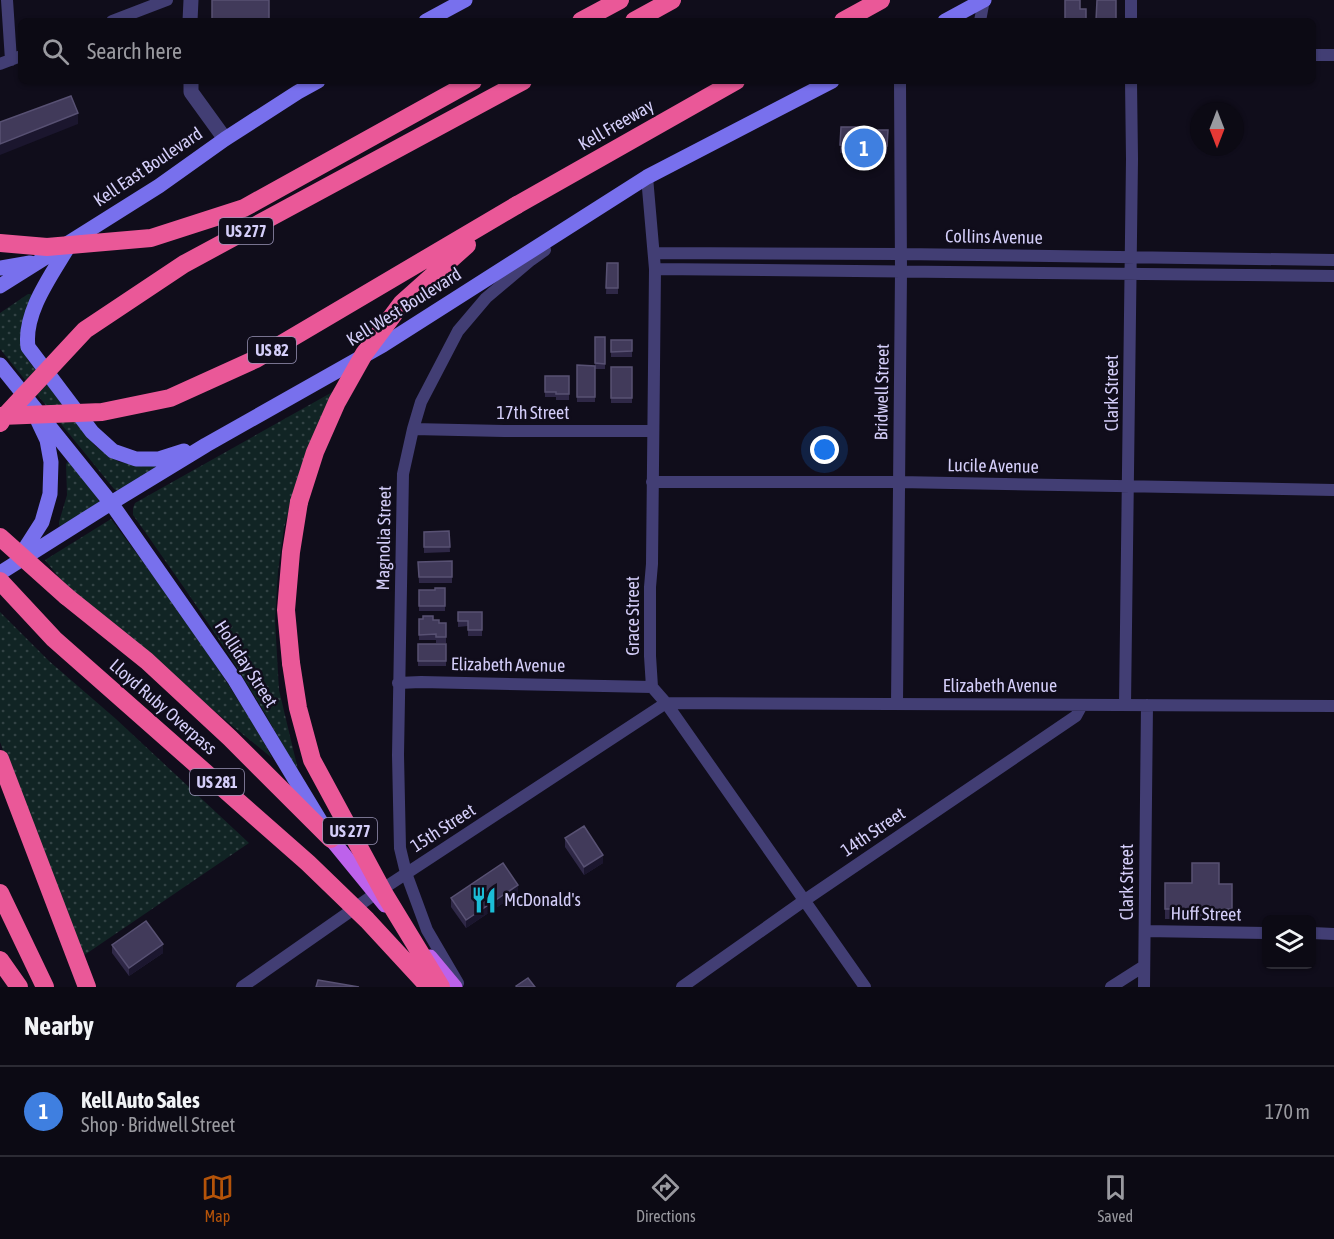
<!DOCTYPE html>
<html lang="en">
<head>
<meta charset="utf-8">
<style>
  body { margin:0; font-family:"Asap Condensed",sans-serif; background:#15131d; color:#f1f3f6 }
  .controls { position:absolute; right:18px; bottom:18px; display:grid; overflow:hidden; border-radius:9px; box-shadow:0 2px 4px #0004 }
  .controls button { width:54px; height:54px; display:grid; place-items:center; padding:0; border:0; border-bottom:2px solid #2c2b34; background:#0c0a14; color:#f1f3f6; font:30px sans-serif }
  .compass { position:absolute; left:1190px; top:102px; width:54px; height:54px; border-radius:50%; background:#0c0a14; box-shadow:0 2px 4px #0004; rotate:180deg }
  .you { position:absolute; left:825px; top:450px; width:21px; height:21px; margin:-15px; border:4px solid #fff; border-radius:50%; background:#1a73e8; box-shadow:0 0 0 9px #1a73e833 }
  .badge { display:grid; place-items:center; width:39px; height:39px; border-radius:50%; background:#b45309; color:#fff; font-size:20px; font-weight:700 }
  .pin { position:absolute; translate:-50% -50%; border:3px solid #fff; box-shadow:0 2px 6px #0006 }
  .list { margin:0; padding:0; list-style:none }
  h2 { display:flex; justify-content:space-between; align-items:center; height:78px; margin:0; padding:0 24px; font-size:26px }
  h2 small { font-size:20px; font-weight:400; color:#9a9aa0 }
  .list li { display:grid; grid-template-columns:39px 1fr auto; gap:18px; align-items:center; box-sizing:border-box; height:90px; padding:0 24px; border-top:2px solid #2c2b34 }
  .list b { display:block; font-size:22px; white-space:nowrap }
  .list p { margin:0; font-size:20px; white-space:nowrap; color:#9a9aa0 }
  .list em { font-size:20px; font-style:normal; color:#9a9aa0 }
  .icon { flex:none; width:33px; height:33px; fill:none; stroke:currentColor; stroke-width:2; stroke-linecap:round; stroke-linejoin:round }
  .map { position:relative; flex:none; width:1334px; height:987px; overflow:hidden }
  .search { position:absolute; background:#0c0a14; box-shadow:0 2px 4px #0004; left:18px; right:18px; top:18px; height:66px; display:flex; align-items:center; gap:15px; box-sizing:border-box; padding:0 21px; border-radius:9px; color:#9a9aa0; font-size:22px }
  .sheet { height:168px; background:#0c0a14 }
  nav { display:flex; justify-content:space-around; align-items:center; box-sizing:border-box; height:84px; border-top:2px solid #2c2b34; background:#0c0a14; font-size:16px; color:#9a9aa0 }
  nav a { display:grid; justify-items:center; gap:3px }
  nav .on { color:#b45309 }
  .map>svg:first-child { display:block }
  .grass { fill:url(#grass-dots) }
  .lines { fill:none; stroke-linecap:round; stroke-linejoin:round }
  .minor { stroke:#423e74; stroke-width:12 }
  .tertiary { stroke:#423e74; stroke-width:15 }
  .secondary { stroke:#7870ed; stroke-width:15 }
  .primary { stroke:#bd62eb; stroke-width:15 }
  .motorway { stroke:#ea5898; stroke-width:18 }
  .motorway-bridge { stroke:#ea5898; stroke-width:18 }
  .wall { fill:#2f2847 }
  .shaded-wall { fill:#1b162e }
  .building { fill:#413a5a; stroke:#585173; stroke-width:1.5 }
  .labels { text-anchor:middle; stroke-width:5; stroke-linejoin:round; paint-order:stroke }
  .shield { fill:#100d1b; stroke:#9994b6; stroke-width:1.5 }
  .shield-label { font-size:16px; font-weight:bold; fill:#d4cef9 }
  .street-label { font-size:18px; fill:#d4cef9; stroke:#100d1b }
  .poi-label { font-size:18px; fill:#d4cef9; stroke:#100d1b; text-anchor:start }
</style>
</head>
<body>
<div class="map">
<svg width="1334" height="987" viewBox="0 0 1334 987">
  <defs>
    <pattern id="grass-dots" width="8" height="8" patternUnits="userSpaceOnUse" patternTransform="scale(1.5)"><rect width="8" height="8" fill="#112424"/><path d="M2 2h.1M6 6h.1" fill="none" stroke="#334345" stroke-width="1.8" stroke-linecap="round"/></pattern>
  </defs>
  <rect width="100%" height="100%" fill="#100d1b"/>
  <path class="grass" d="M 28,294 L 31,294 L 32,296 C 21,319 19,334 27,359 L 95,446 L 119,462 L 134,464 L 155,464 L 158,467 L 117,491 L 114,489 L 0,349 L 0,313 Z
    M 336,390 L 293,495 L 284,528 L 278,571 L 275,620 L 279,690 L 300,778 C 253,684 193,600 133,515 L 133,508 L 135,503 Z
    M 68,461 L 70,461 L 98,498 L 99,502 L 61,527 L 59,525 L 59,522 L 67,495 L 66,464 Z
    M 111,519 C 149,569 185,620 220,672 C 238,700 257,728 272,758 L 75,597 L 45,560 Z
    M 0,612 L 49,661 L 116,719 L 249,843 L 80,958 L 0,742 Z"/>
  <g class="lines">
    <path class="minor" d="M 7,0 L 11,60
      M 112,21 L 167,0
      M 980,21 L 984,0
      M 1131,21 L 1131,0
      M 1313,55 L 1334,55
      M 0,64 L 21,56
      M 647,177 L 655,269 L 652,564 L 650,587 L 650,656 L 652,687 L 666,703 L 734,800 L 865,987
      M 654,253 L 901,254 L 1334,260
      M 655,269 L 1334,276
      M 413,429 L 504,431 L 652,431
      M 652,482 L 899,482 L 1334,490
      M 398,683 L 421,682 L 652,687
      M 897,704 L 901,272 L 900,81
      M 1125,705 L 1132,159 L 1131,81
      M 1145,931 L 1266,933
      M 1312,933 L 1334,934
      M 458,983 L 427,930 L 406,873 L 400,848 L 398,755 L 403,474 L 413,429 L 421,402 L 458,331 L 486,298 L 531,260 L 545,250
      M 242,987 L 375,894 L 666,703 L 1334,706
      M 682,987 L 805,900 L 1076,716 L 1082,705
      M 1111,987 L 1144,966
      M 1144,987 L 1147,705"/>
    <path class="tertiary" d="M 190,21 L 191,0
      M 191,81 L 191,92 L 225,139"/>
    <path class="secondary" d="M 426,21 L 465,0
      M 945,21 L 984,0
      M 71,242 C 54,272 23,311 28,347 L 92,432 L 113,451 L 136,459 L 159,459 L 184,451
      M 0,268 L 30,263
      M 0,286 L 159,186 L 225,139 L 298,92 L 318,81
      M 0,365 L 111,503 L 235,680 L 322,824
      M 19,558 L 42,522 L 50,494 L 51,462 L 47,440 L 38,421
      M 0,573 L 111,503 L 206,445 L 383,345 L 647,177 L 832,81"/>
    <path class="primary" d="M 331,839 L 385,905
      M 430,957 L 455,987"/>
    <path class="motorway" d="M 581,21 L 620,0
      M 634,21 L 672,0
      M 843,21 L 881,0
      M 517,205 L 736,81
      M 66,596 L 147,661 L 230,738 L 331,839
      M 291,663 L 286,610 L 291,552 L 299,502
      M 0,759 L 87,987
      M 0,893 L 45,987
      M 0,960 L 19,987"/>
    <path class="motorway-bridge" d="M 0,243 L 47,247 L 151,238 L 244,208 L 473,81
      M 1,416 L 102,412 L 170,398 L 256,359 L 517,205
      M 0,423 L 3,418 L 85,330 L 184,264 L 523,81
      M 299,502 L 315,452 L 337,402 L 364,354 L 402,303 L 467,245
      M 0,537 L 66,596
      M 0,581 L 54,639 L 308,863 L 367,920 L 429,987
      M 291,663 L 298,708 L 312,760 L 385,895 L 441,987"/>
  </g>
  <path class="wall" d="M 841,127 L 857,134 L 864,134 L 888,130 L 887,154 L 840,153 Z
    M 607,263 L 618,263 L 618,294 L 606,294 Z
    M 595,337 L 605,337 L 605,369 L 595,369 L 595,402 L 577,402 L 577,365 L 595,366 Z
    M 611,340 L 632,340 L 632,357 L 611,357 Z
    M 611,367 L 632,367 L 632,403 L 611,403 Z
    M 545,376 L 569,376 L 569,400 L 556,400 L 556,397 L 545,397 Z
    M 449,531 L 450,552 L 424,553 L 424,532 Z
    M 452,561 L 452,583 L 419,583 L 418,562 Z
    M 445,588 L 445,611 L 419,611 L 419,590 L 435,590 Z
    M 458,612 L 482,612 L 482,636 L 468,636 L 468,626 L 458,627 Z
    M 419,619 L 433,620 L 439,623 L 446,623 L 446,643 L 436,643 L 436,640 L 419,640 Z
    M 418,644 L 446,644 L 446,666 L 418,666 Z
    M 565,838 L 603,863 L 584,875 L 565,847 Z
    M 1165,883 L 1232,884 L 1232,919 L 1165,919 Z
    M 518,893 L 466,928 L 451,907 L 451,898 Z
    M 112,945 L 163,953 L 129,976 L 112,953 Z"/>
  <path class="shaded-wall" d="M 78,113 L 78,124 L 0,155 L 0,144 Z
    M 603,855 L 603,863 L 584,875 L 584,867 Z
    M 518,885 L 518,893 L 466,928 L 466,920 Z
    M 163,944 L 163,953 L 129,976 L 129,968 Z"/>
  <path class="building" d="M 212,0 L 269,0 L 269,21 L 212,21 Z
    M 1065,0 L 1080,0 L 1080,9 L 1086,9 L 1086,21 L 1065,21 Z
    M 1097,0 L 1116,0 L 1116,21 L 1096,21 Z
    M 71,96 L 78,113 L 0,144 L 0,122 Z
    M 841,127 L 857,127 L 857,134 L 864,134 L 864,130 L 888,130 L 887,146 L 840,145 Z
    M 607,263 L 618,263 L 618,288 L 606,288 Z
    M 595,337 L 605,337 L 605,364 L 595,363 Z
    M 611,340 L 632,340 L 632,351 L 611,352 Z
    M 577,365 L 595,366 L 595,397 L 577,397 Z
    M 611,367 L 632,367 L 632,398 L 611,398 Z
    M 545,376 L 569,376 L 569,394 L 556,394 L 556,392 L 545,392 Z
    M 449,531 L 450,547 L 424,547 L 424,532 Z
    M 452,561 L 452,577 L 419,577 L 418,562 Z
    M 435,588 L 445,588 L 445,606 L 419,606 L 419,590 L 435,590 Z
    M 458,612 L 482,612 L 482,630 L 468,630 L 468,621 L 458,621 Z
    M 423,616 L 433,616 L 433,620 L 439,620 L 439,623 L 446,623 L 446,637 L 436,637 L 436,634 L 419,635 L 419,619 L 423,619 Z
    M 418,644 L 446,644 L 446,661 L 418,661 Z
    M 584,826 L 603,855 L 584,867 L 565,838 Z
    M 503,863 L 518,885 L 466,920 L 451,898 Z
    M 1192,863 L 1219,863 L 1219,884 L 1232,884 L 1232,909 L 1165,909 L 1165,883 L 1192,883 Z
    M 146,921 L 163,944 L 129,968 L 112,945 Z
    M 528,978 L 535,987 L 517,987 L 516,986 Z
    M 318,980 L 359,987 L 316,987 Z"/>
  <defs>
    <g id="restaurant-bare" transform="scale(2.07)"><path d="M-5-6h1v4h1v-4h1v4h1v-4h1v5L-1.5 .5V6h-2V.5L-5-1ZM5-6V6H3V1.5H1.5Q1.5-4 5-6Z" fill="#1bbdd7" stroke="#100d1b" stroke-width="2.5" paint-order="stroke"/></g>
  </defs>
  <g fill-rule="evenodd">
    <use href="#restaurant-bare" x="484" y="900"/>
  </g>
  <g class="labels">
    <g class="shield">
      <rect x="219" y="218" width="54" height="26" rx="4.5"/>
      <rect x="248" y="337" width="48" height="26" rx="4.5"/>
      <rect x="190" y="769" width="54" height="26" rx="4.5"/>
      <rect x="323" y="818" width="54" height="26" rx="4.5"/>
    </g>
    <g class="shield-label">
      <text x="246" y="237">US 277</text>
      <text x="272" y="356">US 82</text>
      <text x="217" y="788">US 281</text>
      <text x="350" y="837">US 277</text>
    </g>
    <g class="street-label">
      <text transform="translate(616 125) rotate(-30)" y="6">Kell Freeway</text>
      <text transform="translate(148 167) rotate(-34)" y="6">Kell East Boulevard</text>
      <text transform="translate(994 237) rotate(1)" y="6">Collins Avenue</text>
      <text transform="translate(404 307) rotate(-32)" y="6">Kell West Boulevard</text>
      <text transform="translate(882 392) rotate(-89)" y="6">Bridwell Street</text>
      <text transform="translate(1112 393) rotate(-90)" y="6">Clark Street</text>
      <text x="533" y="419">17th Street</text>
      <text transform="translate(993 466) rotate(1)" y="6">Lucile Avenue</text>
      <text transform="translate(384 538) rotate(-89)" y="6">Magnolia Street</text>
      <text transform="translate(633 616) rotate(-90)" y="6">Grace Street</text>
      <text transform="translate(246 664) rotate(57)" y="6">Holliday Street</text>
      <text transform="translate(508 665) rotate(1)" y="6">Elizabeth Avenue</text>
      <text x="1000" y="692">Elizabeth Avenue</text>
      <text transform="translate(163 707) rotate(41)" y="6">Lloyd Ruby Overpass</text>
      <text transform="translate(443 828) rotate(-33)" y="6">15th Street</text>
      <text transform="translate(873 832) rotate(-34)" y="6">14th Street</text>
      <text transform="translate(1127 882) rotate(-90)" y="6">Clark Street</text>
      <text transform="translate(1206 914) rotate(1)" y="6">Huff Street</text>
    </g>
    <g class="poi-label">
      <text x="504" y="906">McDonald's</text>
    </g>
  </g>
</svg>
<div class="controls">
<button><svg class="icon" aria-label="layers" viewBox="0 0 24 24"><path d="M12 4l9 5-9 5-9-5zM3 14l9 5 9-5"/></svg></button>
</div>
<svg class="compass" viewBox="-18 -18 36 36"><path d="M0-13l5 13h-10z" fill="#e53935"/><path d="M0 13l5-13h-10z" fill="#9a9aa0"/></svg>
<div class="you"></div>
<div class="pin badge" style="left:864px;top:148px;background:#3f7fe0">1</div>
<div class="search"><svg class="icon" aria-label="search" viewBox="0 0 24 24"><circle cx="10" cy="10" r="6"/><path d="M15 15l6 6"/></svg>Search here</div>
</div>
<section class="sheet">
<h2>Nearby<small></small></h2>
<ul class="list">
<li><span class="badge" style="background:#3f7fe0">1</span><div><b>Kell Auto Sales</b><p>Shop · Bridwell Street</p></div><em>170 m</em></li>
</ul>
</section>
<nav>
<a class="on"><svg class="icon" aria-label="map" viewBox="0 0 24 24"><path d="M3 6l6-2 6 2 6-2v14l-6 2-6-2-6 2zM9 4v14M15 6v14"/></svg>Map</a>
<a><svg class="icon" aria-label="directions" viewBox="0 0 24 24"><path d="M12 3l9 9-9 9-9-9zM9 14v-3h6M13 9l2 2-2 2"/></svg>Directions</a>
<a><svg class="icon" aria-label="saved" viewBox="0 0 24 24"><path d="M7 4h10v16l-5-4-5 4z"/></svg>Saved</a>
</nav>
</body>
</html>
